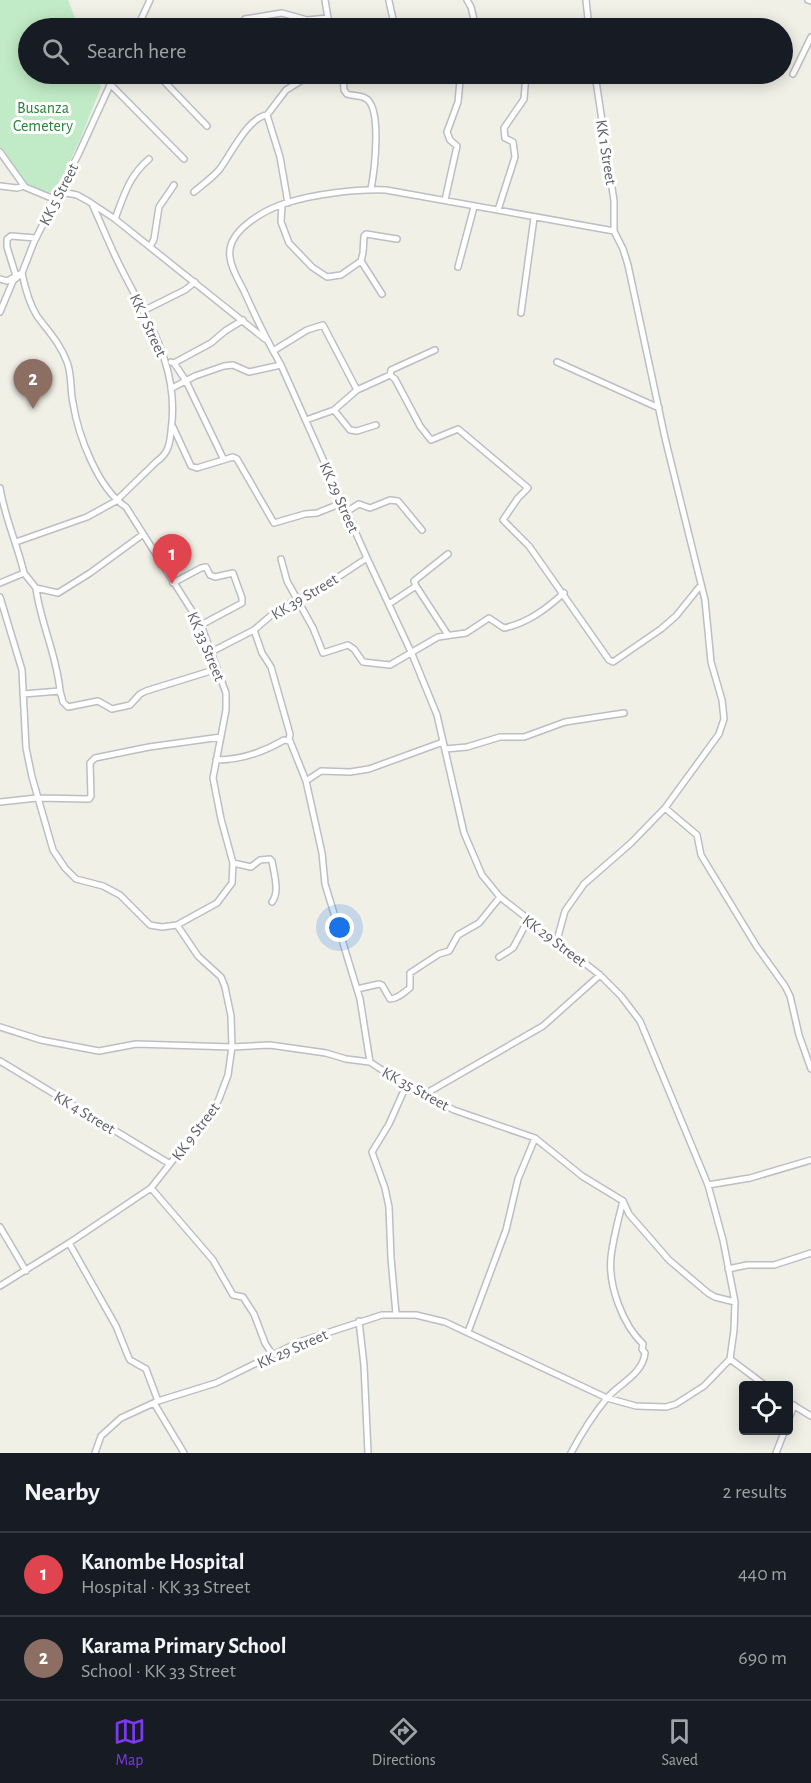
<!DOCTYPE html>
<html lang="en">
<head>
<meta charset="utf-8">
<style>
  body { margin:0; font-family:"Alegreya Sans",sans-serif; background:#20242c; color:#f1f3f6 }
  .controls { position:absolute; right:18px; bottom:18px; display:grid; overflow:hidden; border-radius:6px; box-shadow:0 3px 15px #0003 }
  .controls button { width:54px; height:54px; display:grid; place-items:center; padding:0; border:0; border-bottom:2px solid #363941; background:#171b24; color:#f1f3f6; font:30px sans-serif }
  .you { position:absolute; left:340px; top:928px; width:21px; height:21px; margin:-15px; border:4px solid #fff; border-radius:50%; background:#1a73e8; box-shadow:0 0 0 9px #1a73e833 }
  .badge { display:grid; place-items:center; width:39px; height:39px; border-radius:50%; background:#7c3aed; color:#fff; font-size:20px; font-weight:700 }
  .pin { position:absolute; translate:-50% -50px; filter:drop-shadow(0 2px 3px #0008) }
  .pin::after { content:''; position:absolute; top:32px; width:21px; height:18px; background:inherit; clip-path:polygon(0 0,100% 0,50% 100%) }
  .list { margin:0; padding:0; list-style:none }
  h2 { display:flex; justify-content:space-between; align-items:center; height:78px; margin:0; padding:0 24px; font-size:26px }
  h2 small { font-size:20px; font-weight:400; color:#9ea1a6 }
  .list li { display:grid; grid-template-columns:39px 1fr auto; gap:18px; align-items:center; box-sizing:border-box; height:84px; padding:0 24px; border-top:2px solid #363941 }
  .list b { display:block; font-size:22px; white-space:nowrap }
  .list p { margin:0; font-size:20px; white-space:nowrap; color:#9ea1a6 }
  .list em { font-size:20px; font-style:normal; color:#9ea1a6 }
  .icon { flex:none; width:33px; height:33px; fill:none; stroke:currentColor; stroke-width:2; stroke-linecap:round; stroke-linejoin:round }
  .map { position:relative; flex:none; width:811px; height:1453px; overflow:hidden }
  .search { position:absolute; background:#171b24; box-shadow:0 3px 15px #0003; left:18px; right:18px; top:18px; height:66px; display:flex; align-items:center; gap:15px; box-sizing:border-box; padding:0 21px; border-radius:33px; color:#9ea1a6; font-size:22px }
  .sheet { height:246px; background:#171b24 }
  nav { display:flex; justify-content:space-around; align-items:center; box-sizing:border-box; height:84px; border-top:2px solid #363941; background:#171b24; font-size:16px; color:#9ea1a6 }
  nav a { display:grid; justify-items:center; gap:3px }
  nav .on { color:#7c3aed }
  .map>svg:first-child { display:block }
  .green { fill:#c1ebc6 }
  .lines { fill:none; stroke-linecap:round; stroke-linejoin:round }
  .minor-casing { stroke:#bbbec3; stroke-width:8 }
  .minor { stroke:#fff; stroke-width:5 }
  .labels { text-anchor:middle; stroke-width:6; stroke-linejoin:round; paint-order:stroke }
  .park-label { font-size:16px; fill:#2b8139; stroke:#fff }
  .street-label { font-size:16px; fill:#5e6168; stroke:#fff }
</style>
</head>
<body>
<div class="map">
<svg width="811" height="1453" viewBox="0 0 811 1453">
  <rect width="100%" height="100%" fill="#f1f0e7"/>
  <path class="green" d="M 0,0 L 68,0 L 79,28 L 28,28 L 28,74 L 96,74 L 101,87 L 79,142 L 55,192 L 51,193 L 32,189 L 24,182 L 0,147 Z"/>
  <g class="lines">
    <g class="minor-casing">
      <path id="minor" d="M 325,0 L 328,18 L 333,28
        M 467,0 L 471,7 L 476,28
        M 586,0 L 589,28
        M 808,0 L 811,1
        M 389,1 L 395,28
        M 245,19 L 282,13 L 307,20 L 328,18
        M 137,28 L 150,0
        M 157,74 L 207,126
        M 343,74 L 344,90 L 347,94 C 352,96 360,95 365,98 C 383,106 374,173 371,189
        M 595,74 L 614,201 L 614,231 L 623,249 L 628,265 L 665,438 L 705,600 L 711,662 L 722,700 L 724,719 L 719,734 L 665,808
        M 793,74 L 811,37
        M 460,77 L 475,74
        M 110,84 L 184,159
        M 267,115 L 280,157 L 288,203
        M 0,152 L 25,187 L 49,197 L 56,198 L 67,193 L 77,195 L 88,201 L 115,219 L 265,339
        M 0,186 L 17,188 L 24,186
        M 194,192 C 202,185 212,178 219,170 C 230,156 248,117 267,115 L 286,90 L 312,74
        M 445,200 L 457,146 L 450,140 L 447,132 L 458,102 L 460,81 L 460,77 L 449,74
        M 282,205 L 281,222 L 289,243 L 312,267 L 327,277 L 341,275 L 361,261 L 363,253 L 364,236 L 366,234 L 397,239
        M 498,210 L 515,157 L 513,142 L 505,138 L 504,128 L 524,99 L 526,74
        M 115,219 C 124,195 129,176 149,159
        M 150,247 L 154,239 L 159,207 L 174,185
        M 361,261 L 382,294
        M 458,267 L 474,207
        M 16,276 L 7,247 L 7,239 L 11,236 L 36,238
        M 0,279 L 7,281 L 22,273 C 25,288 29,303 37,316 C 48,331 60,343 67,362 C 72,374 70,390 73,403 C 78,435 98,489 126,507 L 201,625 L 226,693 L 226,710 L 213,778 L 221,819 L 233,863 L 232,883 L 217,903 L 177,925
        M 145,310 L 185,290 L 195,282
        M 0,312 L 13,281 L 22,273 L 34,242 L 79,153 L 115,74
        M 521,313 L 534,218
        M 273,351 L 307,330 L 323,325 L 357,390
        M 171,362 L 174,363 L 211,343 L 225,331 L 243,320
        M 557,362 L 659,408
        M 174,363 L 186,381 L 223,458
        M 390,375 L 391,370 L 435,350
        M 172,388 L 195,376 L 224,366 L 233,365 L 249,372 L 281,365
        M 334,410 L 350,430 L 357,431 L 376,425
        M 306,420 L 334,410 L 357,390 L 390,375 L 395,379 L 420,426 L 431,440 L 458,429 L 528,488 L 518,498 L 503,520 L 529,546 L 609,660 L 613,662 L 661,629 L 676,616 L 701,585
        M 173,427 L 191,466 L 197,468 L 233,457 L 237,459 L 274,523 L 305,514 L 317,513 L 342,503
        M 0,488 C 5,519 17,543 24,573 L 0,583
        M 346,512 L 359,504 L 370,508 L 390,500 L 398,501 L 422,530
        M 16,542 L 87,517 L 116,501 L 156,462 C 168,454 170,444 171,431 C 180,369 150,325 123,272 C 112,251 103,228 93,206
        M 281,559 L 287,581 L 313,628 L 323,653 L 348,645 L 354,649 L 363,662 L 390,665 L 438,637 L 466,633 L 489,618 L 504,628 C 528,623 546,609 564,593
        M 24,573 L 36,588 L 58,593 L 90,573 L 142,535
        M 173,583 L 201,568 L 206,567 L 210,575 L 215,577 L 233,573 L 242,598 L 242,603 L 201,625
        M 416,586 L 414,581 L 448,554
        M 0,597 L 22,670 L 26,748 L 32,777 L 53,850 L 65,868 L 76,879 L 103,886 L 120,895 L 150,925 L 162,927 L 177,925 L 198,956 L 221,977 L 225,987 L 231,1016 L 232,1047 L 228,1075 L 219,1099 L 214,1108 L 151,1188 L 69,1243 L 0,1286
        M 389,604 L 416,586 L 448,635
        M 254,630 L 262,653 L 271,667 L 290,734 L 289,740
        M 211,652 L 254,630 L 275,612 L 297,599 L 314,593 L 367,558
        M 60,691 L 63,702 L 68,707 L 98,701 L 112,709 L 130,705 L 140,694 L 146,691 L 217,669
        M 23,694 L 60,691 C 57,655 40,622 36,588
        M 445,749 L 467,747 L 500,737 L 524,737 L 565,722 L 624,713
        M 216,760 C 241,760 262,753 284,740 L 290,741 L 306,781 L 322,853 L 325,884 L 360,999 L 370,1062
        M 306,781 L 321,771 L 350,772 L 369,769 L 443,742
        M 0,802 L 37,798 L 89,799 L 91,796 L 90,763 L 95,758 L 149,747 L 221,737
        M 233,863 L 251,867 L 260,860 L 270,859 L 272,861 C 274,874 280,892 272,902
        M 557,940 L 565,911 L 584,884 L 631,843 L 665,808 L 697,835 L 701,855 L 757,947 L 785,986 L 790,996 L 799,1035 L 811,1069
        M 499,957 L 513,948 L 528,920
        M 357,989 L 379,984 L 382,985 L 390,999 C 398,999 404,992 410,988 L 410,973 L 439,954 L 449,951 L 458,935 L 479,923 L 500,897
        M 0,1027 L 41,1040 L 99,1051 L 136,1044 L 232,1047 L 270,1045 L 326,1053 L 346,1059 L 370,1062 L 406,1086 L 454,1110 L 535,1138 L 582,1176 L 623,1201 L 629,1214 L 669,1260 L 708,1293 L 715,1297 L 735,1302
        M 0,1061 L 170,1164
        M 425,1094 L 543,1026 L 600,975
        M 708,1185 L 750,1178 L 811,1160
        M 151,1188 L 213,1260 L 233,1295 L 243,1297 L 254,1314 L 265,1343 L 272,1354
        M 0,1227 L 26,1271
        M 69,1243 L 116,1326 L 128,1356 L 130,1360 L 146,1369 L 158,1401
        M 728,1269 L 747,1265 L 774,1265 L 811,1253
        M 396,1314 L 391,1258 L 389,1207 L 385,1188 L 372,1152 L 389,1124 L 406,1086
        M 359,1321 L 364,1365 L 368,1453
        M 468,1332 L 506,1230 L 518,1179 L 535,1138
        M 730,1359 L 766,1386
        M 788,1402 L 811,1416
        M 154,1403 L 184,1453
        M 788,1421 L 794,1405
        M 95,1453 L 101,1436 L 121,1418 L 158,1401 L 216,1383 L 299,1342 L 382,1315 L 416,1315 L 445,1322 L 607,1398 L 636,1406 L 666,1407 L 676,1404 L 704,1386 L 730,1359 L 734,1330 L 735,1302 L 723,1240 L 708,1185 L 640,1021 L 621,996 L 600,975 L 500,897 L 482,875 L 464,833 L 437,715 L 412,654 L 367,558 L 281,365 C 267,341 255,316 244,291 C 239,281 231,269 230,257 C 226,231 264,210 286,203 C 315,194 355,189 386,190 L 614,231
        M 571,1453 C 581,1434 593,1415 607,1398 C 619,1384 643,1374 645,1353 L 642,1349 L 643,1344 C 623,1325 608,1286 611,1257 C 613,1239 618,1220 623,1201
        M 776,1453 L 785,1430"/>
    </g>
    <use href="#minor" class="minor"/>
  </g>
  <g class="labels">
    <g class="park-label">
      <text x="43" y="113">Busanza<tspan x="43" dy="18">Cemetery</tspan></text>
    </g>
    <g class="street-label">
      <text transform="translate(607 152) rotate(81)" y="6">KK 1 Street</text>
      <text transform="translate(58 194) rotate(-63)" y="6">KK 5 Street</text>
      <text transform="translate(149 325) rotate(65)" y="6">KK 7 Street</text>
      <text transform="translate(340 497) rotate(66)" y="6">KK 29 Street</text>
      <text transform="translate(304 596) rotate(-31)" y="6">KK 39 Street</text>
      <text transform="translate(207 646) rotate(67)" y="6">KK 33 Street</text>
      <text transform="translate(555 940) rotate(37)" y="6">KK 29 Street</text>
      <text transform="translate(416 1088) rotate(29)" y="6">KK 35 Street</text>
      <text transform="translate(85 1112) rotate(31)" y="6">KK 4 Street</text>
      <text transform="translate(195 1131) rotate(-53)" y="6">KK 9 Street</text>
      <text transform="translate(292 1348) rotate(-24)" y="6">KK 29 Street</text>
    </g>
  </g>
</svg>
<div class="controls">
<button><svg class="icon" aria-label="locate" viewBox="0 0 24 24"><circle cx="12" cy="12" r="6"/><path d="M12 2v4M12 18v4M2 12h4M18 12h4"/></svg></button>
</div>
<div class="you"></div>
<div class="pin badge" style="left:172px;top:584px;background:#e0444e">1</div>
<div class="pin badge" style="left:33px;top:409px;background:#8d6e63">2</div>
<div class="search"><svg class="icon" aria-label="search" viewBox="0 0 24 24"><circle cx="10" cy="10" r="6"/><path d="M15 15l6 6"/></svg>Search here</div>
</div>
<section class="sheet">
<h2>Nearby<small>2 results</small></h2>
<ul class="list">
<li><span class="badge" style="background:#e0444e">1</span><div><b>Kanombe Hospital</b><p>Hospital · KK 33 Street</p></div><em>440 m</em></li>
<li><span class="badge" style="background:#8d6e63">2</span><div><b>Karama Primary School</b><p>School · KK 33 Street</p></div><em>690 m</em></li>
</ul>
</section>
<nav>
<a class="on"><svg class="icon" aria-label="map" viewBox="0 0 24 24"><path d="M3 6l6-2 6 2 6-2v14l-6 2-6-2-6 2zM9 4v14M15 6v14"/></svg>Map</a>
<a><svg class="icon" aria-label="directions" viewBox="0 0 24 24"><path d="M12 3l9 9-9 9-9-9zM9 14v-3h6M13 9l2 2-2 2"/></svg>Directions</a>
<a><svg class="icon" aria-label="saved" viewBox="0 0 24 24"><path d="M7 4h10v16l-5-4-5 4z"/></svg>Saved</a>
</nav>
</body>
</html>
